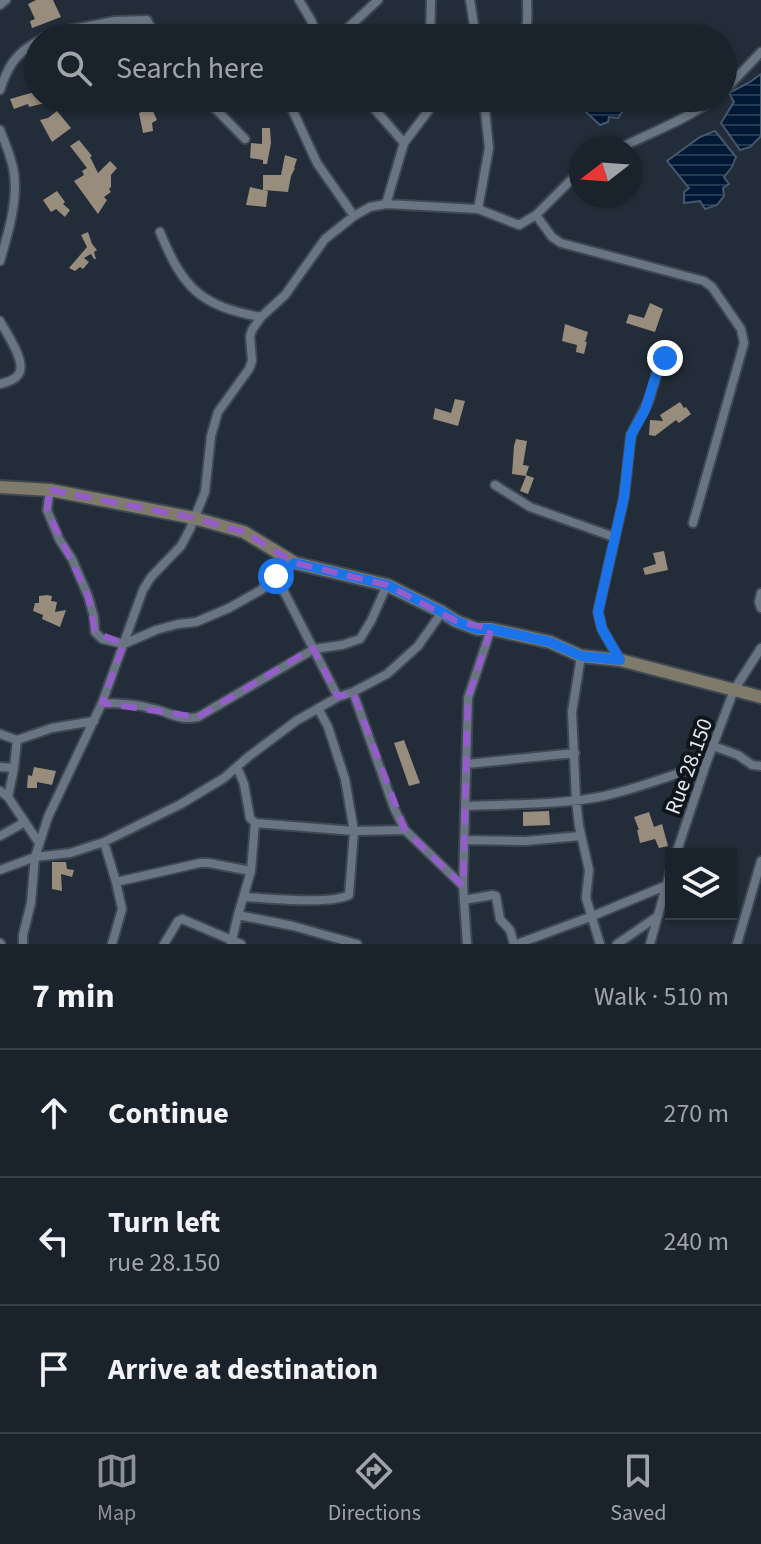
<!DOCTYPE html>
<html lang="en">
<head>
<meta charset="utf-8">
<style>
  body { margin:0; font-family:"Source Sans 3",sans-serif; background:#272f37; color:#f1f3f6 }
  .controls { position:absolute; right:24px; bottom:24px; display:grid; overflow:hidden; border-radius:0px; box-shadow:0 2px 6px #0004 }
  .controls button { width:72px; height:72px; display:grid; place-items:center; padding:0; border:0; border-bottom:2px solid #383f47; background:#1a222b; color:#f1f3f6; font:40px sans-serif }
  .compass { position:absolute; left:569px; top:136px; width:72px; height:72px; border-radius:50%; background:#1a222b; box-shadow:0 2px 6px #0004; rotate:253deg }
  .stop { position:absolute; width:24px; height:24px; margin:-18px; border:6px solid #1a73e8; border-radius:50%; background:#fff }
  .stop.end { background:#1a73e8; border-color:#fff; box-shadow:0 2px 8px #0008 }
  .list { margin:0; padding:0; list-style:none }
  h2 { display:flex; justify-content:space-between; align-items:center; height:104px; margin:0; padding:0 32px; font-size:34px }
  h2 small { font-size:26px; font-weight:400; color:#9fa4a9 }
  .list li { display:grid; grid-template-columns:52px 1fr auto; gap:24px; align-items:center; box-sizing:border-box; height:128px; padding:0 32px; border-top:2px solid #383f47 }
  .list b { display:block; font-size:30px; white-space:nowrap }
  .list p { margin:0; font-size:26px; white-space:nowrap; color:#9fa4a9 }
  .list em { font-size:26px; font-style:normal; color:#9fa4a9 }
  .icon { flex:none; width:44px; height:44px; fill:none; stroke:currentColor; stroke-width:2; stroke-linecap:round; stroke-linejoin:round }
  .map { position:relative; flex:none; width:761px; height:944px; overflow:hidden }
  .search { position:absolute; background:#1a222b; box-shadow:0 2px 6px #0004; left:24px; right:24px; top:24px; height:88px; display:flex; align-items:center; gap:20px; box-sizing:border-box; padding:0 28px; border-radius:44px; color:#9fa4a9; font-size:30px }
  .sheet { height:488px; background:#1a222b }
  nav { display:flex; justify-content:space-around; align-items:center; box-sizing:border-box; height:112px; border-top:2px solid #383f47; background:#1a222b; font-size:22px; color:#9fa4a9 }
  nav a { display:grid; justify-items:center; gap:4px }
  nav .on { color:#8c9099 }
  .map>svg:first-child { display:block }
  .water { fill:url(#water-rules); stroke:#44576c; stroke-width:2 }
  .building { fill:#988c7d }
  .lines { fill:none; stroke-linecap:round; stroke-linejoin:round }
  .street-casing { stroke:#3f4852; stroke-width:12 }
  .secondary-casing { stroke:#3f4852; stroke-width:16 }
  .street { stroke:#697583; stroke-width:8 }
  .secondary { stroke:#7f7b6a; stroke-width:12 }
  .route { stroke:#1a73e8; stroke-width:10 }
  .marked { fill:none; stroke:#955ccc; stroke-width:6; stroke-dasharray:16 10; stroke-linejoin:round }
  .labels { text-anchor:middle; stroke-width:8; stroke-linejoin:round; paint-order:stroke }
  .street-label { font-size:22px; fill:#e3eaf2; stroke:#10151a }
</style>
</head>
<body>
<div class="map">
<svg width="761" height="944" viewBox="0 0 761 944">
  <defs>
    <pattern id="water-rules" width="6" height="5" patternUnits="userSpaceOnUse" patternTransform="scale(2)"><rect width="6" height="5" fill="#001833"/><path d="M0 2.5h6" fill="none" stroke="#253a51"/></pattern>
  </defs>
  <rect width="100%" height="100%" fill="#222d39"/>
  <path class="water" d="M 761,74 L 761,136 L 750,147 L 740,150 L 721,123 L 734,102 L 729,93 L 750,82 Z
    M 599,98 L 627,98 L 628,99 L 625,108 L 618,118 L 609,117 L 608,122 L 600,125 L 586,112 L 588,106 L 597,106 Z
    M 715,131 L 736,157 L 732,167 L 724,177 L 729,184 L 723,188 L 724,196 L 717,205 L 705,209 L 700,201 L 684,203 L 684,192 L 689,188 L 667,161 L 700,137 Z"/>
  <path class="building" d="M 36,0 L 53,0 L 61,17 L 32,28 L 30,21 L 35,19 L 28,4 Z
    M 38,91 L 38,98 L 52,98 L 53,101 L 29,107 L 28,104 L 14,109 L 10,99 Z
    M 138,98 L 147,98 L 157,120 L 152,123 L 153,131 L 143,133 L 139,113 L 143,111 Z
    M 57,111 L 71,128 L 52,142 L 40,120 L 48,118 Z
    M 262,128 L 270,128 L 271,143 L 267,164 L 263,164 L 263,160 L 250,158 L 251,143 L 262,144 Z
    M 79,140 L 92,156 L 90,157 L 98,173 L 110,161 L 117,168 L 111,175 L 111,187 L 109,189 L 111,192 L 104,197 L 107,200 L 98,214 L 74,181 L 84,175 L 82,171 L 87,168 L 70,146 Z
    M 285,155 L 297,159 L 294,168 L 295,168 L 291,176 L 288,192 L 264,190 L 268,191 L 266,207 L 246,205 L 250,187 L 263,190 L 263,175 L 281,175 Z
    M 57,191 L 65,202 L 63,204 L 70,210 L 65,217 L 56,209 L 51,212 L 43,200 Z
    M 88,232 L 92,244 L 97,250 L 94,252 L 96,259 L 94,259 L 91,254 L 84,258 L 89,262 L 83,269 L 80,267 L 75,271 L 69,268 L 87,247 L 81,235 Z
    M 650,303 L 663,309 L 655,332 L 626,323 L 629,314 L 644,318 Z
    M 565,324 L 588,332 L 585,342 L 587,342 L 584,354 L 576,352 L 577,345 L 562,341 Z
    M 455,399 L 465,401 L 458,426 L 433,419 L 435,408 L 451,413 Z
    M 680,402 L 684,408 L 686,407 L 691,414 L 679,423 L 676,420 L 655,436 L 649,435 L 650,420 L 663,421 L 660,415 Z
    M 516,439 L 527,441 L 523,465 L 529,466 L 526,475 L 534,478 L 528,494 L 520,491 L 526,476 L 512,474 L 514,446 Z
    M 664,551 L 668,570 L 645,575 L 643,568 L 656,564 L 653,553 Z
    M 47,595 L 52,596 L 51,601 L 57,602 L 55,612 L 66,610 L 60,627 L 42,619 L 43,615 L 33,611 L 35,603 L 39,603 L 39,596 Z
    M 404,740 L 420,783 L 409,786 L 394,743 Z
    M 34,767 L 56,771 L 52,785 L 37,782 L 37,788 L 27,788 L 28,775 L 32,776 Z
    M 549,811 L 550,825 L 523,826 L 523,812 Z
    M 649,812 L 654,827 L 662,824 L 668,846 L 659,848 L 655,839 L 640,843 L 637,830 L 639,830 L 634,817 Z
    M 52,862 L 66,862 L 67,869 L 74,870 L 72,877 L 61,874 L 62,891 L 52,889 Z"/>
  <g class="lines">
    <g class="street-casing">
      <path id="street" d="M 299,0 L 311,20 L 318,38
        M 470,0 L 476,38
        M 0,5 L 6,0
        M 43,38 L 68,30 L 115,21 L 147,20 L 156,38
        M 337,38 L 378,0
        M 430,38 L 431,0
        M 520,38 C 530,27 527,14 527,0
        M 0,90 C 8,66 15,54 38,41
        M 723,92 L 761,52
        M 205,98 L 245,139
        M 287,98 L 317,163 L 354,216
        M 365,98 L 404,143
        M 0,130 C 5,143 12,158 14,173 C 18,201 8,234 0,261
        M 620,148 C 652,132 686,120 715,98
        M 386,204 L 404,143 L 438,98
        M 478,209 L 489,148 L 485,110 L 490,98
        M 536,215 L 552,237 L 561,243 L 704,281 L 712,287 L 741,329 L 744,343 L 693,523
        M 160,232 C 183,288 200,306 261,317
        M 0,321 C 6,333 28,363 18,375 C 14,381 6,382 0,384
        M 495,485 L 530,507 L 614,537
        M 50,490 L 47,510 L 59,539 L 72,559 L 88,596 L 94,617 L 95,632 L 102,639 L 124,644 L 156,630 L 178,624 L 196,622 L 229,608 L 261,590 L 276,576 L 295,563
        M 276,576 L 338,697
        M 761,593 L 759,602 L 761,608
        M 581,656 L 572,712 L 576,800 L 579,826 L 589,870 L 586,898 L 600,944
        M 620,660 L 602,629 L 598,612 L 624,497 L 631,435 L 649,400 L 660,363 L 668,354 L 671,347
        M 353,692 L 394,808 L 405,830 L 463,886 L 467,944
        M 102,703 C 120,703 137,704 154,709 C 172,713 178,721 198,717 L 314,649 L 342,645 L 360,639 L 371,621 L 387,585
        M 0,734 L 17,740 L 52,728 L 94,721
        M 713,746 L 738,755 L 752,765 L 761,766
        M 467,764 L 575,753
        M 0,767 L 14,768
        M 237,767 L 244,784 L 250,818 L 255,823
        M 0,791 L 8,797 L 39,843
        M 8,797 L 14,768 L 17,740
        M 466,806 C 509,804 562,805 604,796 C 639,788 672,775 706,764
        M 0,836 L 25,822
        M 464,840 L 525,841 L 581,836
        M 104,842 L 116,882 L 200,863 L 209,863 L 251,871
        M 676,854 L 706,764 L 734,690 L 761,648
        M 0,870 L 35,857 L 70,853 L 104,842 L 181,804 L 224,778 L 248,757 L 296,721 L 338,697 L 353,692 L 387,674 L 418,646 L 442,612
        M 463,886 L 468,698 L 491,629
        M 244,897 C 269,898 329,905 349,895 L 354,831 L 345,779 L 328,727 L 318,708
        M 464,900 L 493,895 L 496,896 L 500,919 L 510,930 L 514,944
        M 238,915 L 251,871 L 255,823 L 354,831 L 405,830
        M 0,943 L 1,944
        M 23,944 L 23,935 L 31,903 L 35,857 L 48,817 L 102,703 L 143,590 L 151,577 L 181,546 L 190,529 L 205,492 L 211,436 L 218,412 L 249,369 L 252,361 L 250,336 L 252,330 L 261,317 L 285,295 L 325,239 L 354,216 L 370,207 L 386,204 L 478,209 L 519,225 L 536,215 L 581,170
        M 112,944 L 122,909 L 116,882
        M 164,944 L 178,921 L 182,919 L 241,944
        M 231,944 L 238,915 L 293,926 L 357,944
        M 517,944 L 590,917 L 665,886
        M 617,944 L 658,916
        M 650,944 L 671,869
        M 737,944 L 761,861"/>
    </g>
    <g class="secondary-casing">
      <path id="secondary" d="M 0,487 L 50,490 L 194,518 L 244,532 L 295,563 L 387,585 L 442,612 L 456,621 L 477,629 L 491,629 L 550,642 L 581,656 L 620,660 L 761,697"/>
    </g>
    <use href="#street" class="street"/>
    <use href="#secondary" class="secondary"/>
  </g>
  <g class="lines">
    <path class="route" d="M 276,576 L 295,563 L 387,585 L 442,612 L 456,621 L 477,629 L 491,629 L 550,642 L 581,656 L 620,660 L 602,629 L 598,612 L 624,497 L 631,435 L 645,410 L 658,369 L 665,358"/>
  </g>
  <path class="marked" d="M 50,490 L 194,518 L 244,532 L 295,563 L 387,585 L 456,621 L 491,629 L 468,698 L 463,886 L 405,830 L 353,692 L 338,697 L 313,648 L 198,717 L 102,703 L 124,644 L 95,632 L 88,596 L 47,510 Z"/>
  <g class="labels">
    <g class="street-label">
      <text transform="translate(688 766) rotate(-70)" y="8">Rue 28.150</text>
    </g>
  </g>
</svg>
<div class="controls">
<button><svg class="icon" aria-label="layers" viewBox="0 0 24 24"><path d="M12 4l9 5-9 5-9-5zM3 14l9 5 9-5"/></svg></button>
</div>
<svg class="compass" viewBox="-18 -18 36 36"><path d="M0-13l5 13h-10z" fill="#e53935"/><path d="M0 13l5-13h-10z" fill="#9fa4a9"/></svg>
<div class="stop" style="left:276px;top:576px"></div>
<div class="stop end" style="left:665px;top:358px"></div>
<div class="search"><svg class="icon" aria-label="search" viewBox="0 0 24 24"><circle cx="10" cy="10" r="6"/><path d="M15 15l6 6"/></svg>Search here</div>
</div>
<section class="sheet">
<h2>7 min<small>Walk · 510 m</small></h2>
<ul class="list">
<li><svg class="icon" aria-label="ahead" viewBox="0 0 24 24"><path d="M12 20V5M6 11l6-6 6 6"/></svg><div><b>Continue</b></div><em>270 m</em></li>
<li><svg class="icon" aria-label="left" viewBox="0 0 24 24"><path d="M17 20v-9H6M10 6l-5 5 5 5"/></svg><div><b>Turn left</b><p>rue 28.150</p></div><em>240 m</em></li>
<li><svg class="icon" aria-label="arrive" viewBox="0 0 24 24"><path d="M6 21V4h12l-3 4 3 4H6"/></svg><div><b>Arrive at destination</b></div></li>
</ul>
</section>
<nav>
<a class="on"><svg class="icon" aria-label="map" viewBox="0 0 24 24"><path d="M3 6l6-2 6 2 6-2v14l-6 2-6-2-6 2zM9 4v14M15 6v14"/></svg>Map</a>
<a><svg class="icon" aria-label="directions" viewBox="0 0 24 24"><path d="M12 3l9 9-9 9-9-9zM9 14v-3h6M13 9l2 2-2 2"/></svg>Directions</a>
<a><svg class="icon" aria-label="saved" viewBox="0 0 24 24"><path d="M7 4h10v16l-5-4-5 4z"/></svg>Saved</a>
</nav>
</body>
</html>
